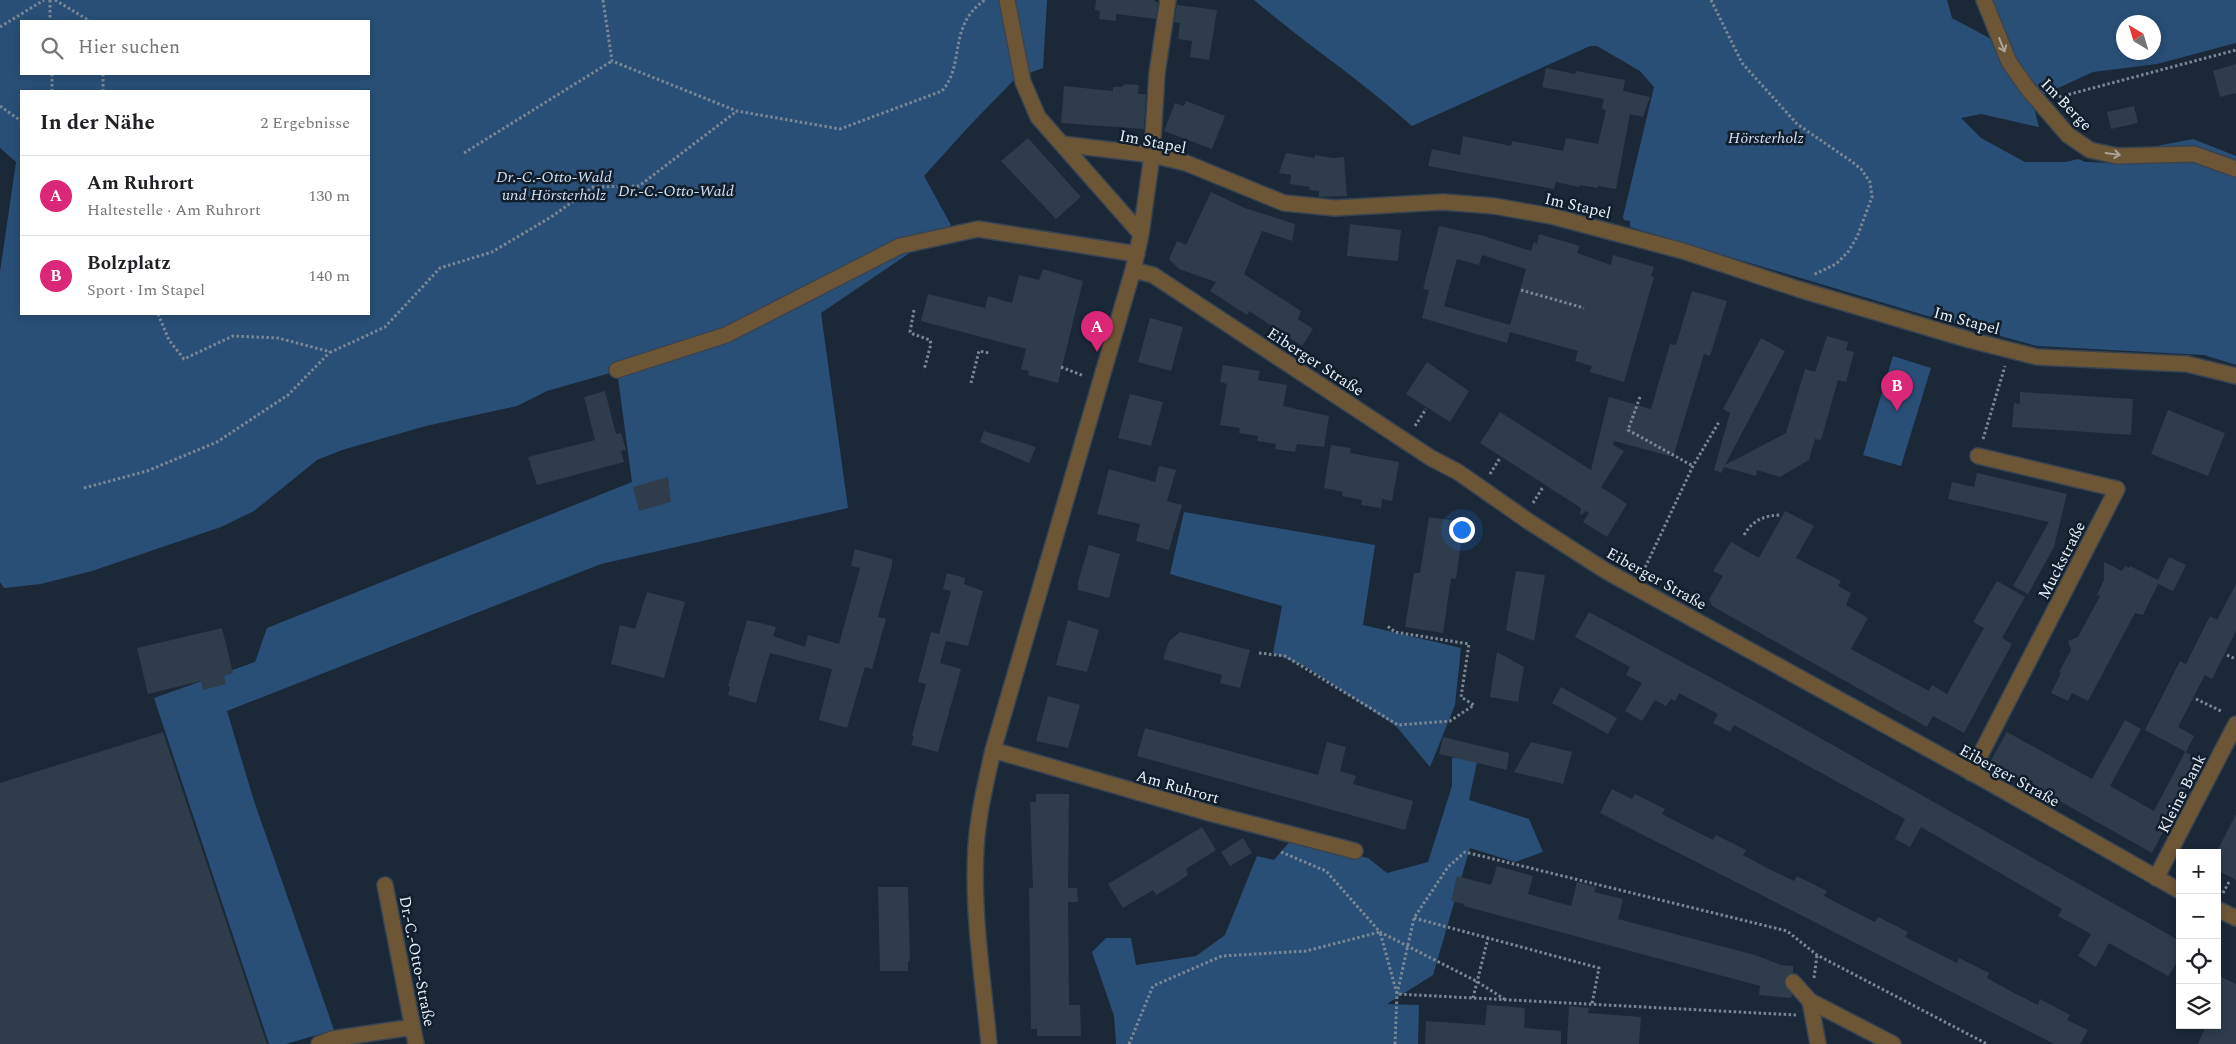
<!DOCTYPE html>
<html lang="de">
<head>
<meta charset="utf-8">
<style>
  body { margin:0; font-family:Spectral,serif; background:#f6f6f6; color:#202124 }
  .controls { position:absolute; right:15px; bottom:15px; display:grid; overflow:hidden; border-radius:0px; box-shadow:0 2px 8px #0003 }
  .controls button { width:45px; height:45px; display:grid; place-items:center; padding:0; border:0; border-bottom:1px solid #e0e0e0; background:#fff; color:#202124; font:25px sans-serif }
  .compass { position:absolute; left:2116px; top:15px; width:45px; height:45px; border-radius:50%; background:#fff; box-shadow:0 2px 8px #0003; rotate:322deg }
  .you { position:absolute; left:1461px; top:529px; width:18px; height:18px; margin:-12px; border:4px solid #fff; border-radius:50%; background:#1a73e8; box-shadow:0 0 0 8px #1a73e833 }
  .badge { display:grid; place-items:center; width:32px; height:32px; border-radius:50%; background:#db2777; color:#fff; font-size:16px; font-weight:700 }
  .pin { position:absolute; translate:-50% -41px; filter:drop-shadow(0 1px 2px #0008) }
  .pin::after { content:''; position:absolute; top:26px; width:18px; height:15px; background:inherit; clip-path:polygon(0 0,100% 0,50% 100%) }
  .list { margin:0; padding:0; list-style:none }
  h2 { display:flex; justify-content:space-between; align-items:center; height:65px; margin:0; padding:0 20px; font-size:21px }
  h2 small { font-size:16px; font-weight:400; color:#757577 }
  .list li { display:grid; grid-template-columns:32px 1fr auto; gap:15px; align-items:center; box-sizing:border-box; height:80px; padding:0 20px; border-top:1px solid #e0e0e0 }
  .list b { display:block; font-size:19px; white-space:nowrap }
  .list p { margin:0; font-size:16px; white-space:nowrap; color:#757577 }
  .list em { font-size:16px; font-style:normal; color:#757577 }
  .icon { flex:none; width:28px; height:28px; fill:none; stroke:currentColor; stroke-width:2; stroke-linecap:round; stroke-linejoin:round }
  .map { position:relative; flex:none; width:2236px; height:1044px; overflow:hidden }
  .search { position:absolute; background:#fff; box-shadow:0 2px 8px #0003; left:20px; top:20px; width:350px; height:55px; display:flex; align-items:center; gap:12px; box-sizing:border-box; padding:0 18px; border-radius:0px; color:#757577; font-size:19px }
  .panel { position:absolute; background:#fff; box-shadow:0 2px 8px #0003; left:20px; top:90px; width:350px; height:225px; border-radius:0px }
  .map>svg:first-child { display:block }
  .green { fill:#294f76; fill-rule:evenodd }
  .building { fill:#2e3c4c; fill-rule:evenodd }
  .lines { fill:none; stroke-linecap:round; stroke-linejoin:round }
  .minor-casing { stroke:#384452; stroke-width:18 }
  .path { stroke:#7c8794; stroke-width:3; stroke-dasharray:2.5 2.5; stroke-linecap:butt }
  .minor { stroke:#6c5636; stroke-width:15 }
  .oneway { stroke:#aaa498 }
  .labels { text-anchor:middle; stroke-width:5; stroke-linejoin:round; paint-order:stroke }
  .street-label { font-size:16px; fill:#e8f1fb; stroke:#111e2c }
  .park-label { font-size:16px; font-style:italic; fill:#d0e0f2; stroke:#111e2c }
</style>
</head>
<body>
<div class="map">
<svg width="2236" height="1044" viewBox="0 0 2236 1044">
  <rect width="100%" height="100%" fill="#1b2837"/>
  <path class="green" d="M 0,0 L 1047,0 L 1043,68 L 1016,78 L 972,123 L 924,176 L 951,225 L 821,313 L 848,508 L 601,564 L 227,711 L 254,801 L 334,1030 L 286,1044 L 269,1044 L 154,698 L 255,662 L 267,628 L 632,482 L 617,371 L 547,391 L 517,406 L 426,426 L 342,450 L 317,460 L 254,511 L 221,527 L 92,571 L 41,584 L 4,588 L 0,582 L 0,272 L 16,162 L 0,148 ZM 21,21 L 369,21 L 369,74 L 21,74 ZM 21,91 L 369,91 L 369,314 L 21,314 Z
    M 1254,0 L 1947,0 L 1952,18 L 2006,47 L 1993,0 L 2236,0 L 2236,43 L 2157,64 L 2093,72 L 2032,100 L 2039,127 L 1981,114 L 1961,118 L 1981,138 L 2025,162 L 2066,162 L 2078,159 L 2086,162 L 2111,163 L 2142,149 L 2193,139 L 2236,156 L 2236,365 L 2204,355 L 2037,346 L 1924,315 L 1630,227 L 1630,221 L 1624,220 L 1623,217 L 1654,87 L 1640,71 L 1597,46 L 1590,46 L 1412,126 C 1362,81 1306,44 1254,0 ZM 2124,22 L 2154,22 L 2154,52 L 2124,52 Z
    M 1893,356 L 1931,368 L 1901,466 L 1863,455 Z
    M 1184,512 L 1375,545 L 1363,625 L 1461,648 L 1455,705 L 1430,767 L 1396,726 L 1306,667 L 1273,653 L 1282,606 L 1170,574 Z
    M 1478,757 L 1469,800 L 1529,819 L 1543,852 L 1515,862 L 1470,848 L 1433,975 L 1387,1004 L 1419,1005 L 1418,1044 L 1116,1044 L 1114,1016 L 1092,952 L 1106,938 L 1131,938 L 1136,965 L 1196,956 L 1225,935 L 1257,856 L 1274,860 L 1291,840 L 1368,858 L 1387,873 L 1428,862 L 1452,786 L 1452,758 Z"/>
  <path class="building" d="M 1096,0 L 1155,0 L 1155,2 L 1158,2 L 1156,19 L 1116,14 L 1116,21 L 1099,19 L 1100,11 L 1095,10 Z
    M 1177,5 L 1217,10 L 1209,60 L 1190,57 L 1192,41 L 1178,39 L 1180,23 L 1174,22 Z
    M 2236,64 L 2236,93 L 2220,97 L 2213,71 Z
    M 1546,68 L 1575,74 L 1576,71 L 1625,80 L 1623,91 L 1650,97 L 1643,117 L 1630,114 L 1616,189 L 1598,186 L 1598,188 L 1580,185 L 1579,187 L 1556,182 L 1554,189 L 1428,166 L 1432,149 L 1460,155 L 1463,136 L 1511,146 L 1512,141 L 1563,151 L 1566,138 L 1598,144 L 1606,110 L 1602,109 L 1604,99 L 1542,87 Z
    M 1125,84 L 1139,85 L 1138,94 L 1146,94 L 1144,129 L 1061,123 L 1064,86 L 1113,91 L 1113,87 L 1121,87 Z
    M 1186,101 L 1225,116 L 1212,149 L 1164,131 L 1175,103 L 1184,106 Z
    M 2134,106 L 2138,123 L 2111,129 L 2107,112 Z
    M 1028,138 L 1081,197 L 1056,219 L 1001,161 Z
    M 1286,153 L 1315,158 L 1315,155 L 1333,158 L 1344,157 L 1347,196 L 1319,197 L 1319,191 L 1309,190 L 1310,187 L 1290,184 L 1291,175 L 1279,173 Z
    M 1211,192 L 1245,208 L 1295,224 L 1292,241 L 1262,231 L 1244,274 L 1301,311 L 1298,319 L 1313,329 L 1302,346 L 1249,311 L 1247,315 L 1210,291 L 1216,282 L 1179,269 L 1169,259 L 1177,241 L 1186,245 Z
    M 1350,224 L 1401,230 L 1398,261 L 1347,256 Z
    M 1439,226 L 1484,236 L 1531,251 L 1534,242 L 1537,244 L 1539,234 L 1580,246 L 1577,253 L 1611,265 L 1613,255 L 1654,267 L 1651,276 L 1654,277 L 1624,382 L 1590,372 L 1592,366 L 1575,361 L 1578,351 L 1510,332 L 1507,343 L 1422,318 L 1429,290 L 1423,289 ZM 1482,255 L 1526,269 L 1510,325 L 1444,306 L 1457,259 L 1479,265 Z
    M 1043,269 L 1083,281 L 1058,383 L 1028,375 L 1029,371 L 1021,369 L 1026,349 L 921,321 L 928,294 L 985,308 L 988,296 L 1012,303 L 1019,275 L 1039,280 Z
    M 1692,291 L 1727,301 L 1710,356 L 1704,354 L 1673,457 L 1614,441 L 1613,445 L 1624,451 L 1601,487 L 1627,504 L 1607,537 L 1583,522 L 1589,513 L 1585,511 L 1582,515 L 1580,514 L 1581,508 L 1480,443 L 1500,412 L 1591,470 L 1609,397 L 1651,409 L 1670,344 L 1676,345 Z
    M 1150,318 L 1183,327 L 1171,371 L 1138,362 Z
    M 1827,336 L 1848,342 L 1846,350 L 1854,352 L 1846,382 L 1838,380 L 1821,440 L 1815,439 L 1809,460 L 1780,477 L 1757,470 L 1756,476 L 1724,467 L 1721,473 L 1714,470 L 1730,413 L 1723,409 L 1761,338 L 1785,351 L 1725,465 L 1786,433 L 1805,369 L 1815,372 Z
    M 1427,362 L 1469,391 L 1450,422 L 1406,394 Z
    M 1223,365 L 1260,371 L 1258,380 L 1287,385 L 1283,406 L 1329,416 L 1324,447 L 1297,444 L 1295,452 L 1275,449 L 1276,444 L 1257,441 L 1258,436 L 1239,433 L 1240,428 L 1220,425 L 1227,384 L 1220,382 Z
    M 605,391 L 616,434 L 621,433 L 626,450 L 621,451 L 624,462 L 537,485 L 528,457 L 595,440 L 584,397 Z
    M 2020,392 L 2133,399 L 2131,435 L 2012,427 L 2014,403 L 2020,404 Z
    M 1130,394 L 1163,402 L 1151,446 L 1118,438 Z
    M 2168,410 L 2225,433 L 2208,476 L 2151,454 Z
    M 984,431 L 1036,447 L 1029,463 L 980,442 Z
    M 1331,445 L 1351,448 L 1350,453 L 1399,462 L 1392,501 L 1382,499 L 1381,508 L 1361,505 L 1362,500 L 1342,496 L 1343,492 L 1324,488 Z
    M 1159,466 L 1176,470 L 1167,501 L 1182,505 L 1169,550 L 1136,541 L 1140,524 L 1097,514 L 1109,469 L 1155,482 Z
    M 1977,473 L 2067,494 L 2054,547 L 2028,594 L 2013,586 L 2049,522 L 1948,499 L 1952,482 L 1974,487 Z
    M 668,477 L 671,502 L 639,511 L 633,487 Z
    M 1785,511 L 1814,526 L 1796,558 L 1841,581 L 1838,586 L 1851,593 L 1846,605 L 1868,618 L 1851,649 L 1929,691 L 1932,685 L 1947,694 L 1984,628 L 1973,622 L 1997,581 L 2025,597 L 2002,638 L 2012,644 L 1964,733 L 1933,716 L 1927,727 L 1712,606 L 1709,599 L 1723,576 L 1713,571 L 1731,542 L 1759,558 Z
    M 1429,517 L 1464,522 L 1456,579 L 1451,578 L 1443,633 L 1405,627 L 1414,573 L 1420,573 Z
    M 1089,545 L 1120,554 L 1109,598 L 1078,590 L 1078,582 Z
    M 855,549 L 892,559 L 892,565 L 878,617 L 886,619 L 872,669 L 865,667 L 847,728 L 819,720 L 832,669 L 770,653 L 756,703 L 728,695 L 730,687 L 728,686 L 747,620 L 776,627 L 773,636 L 805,647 L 808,635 L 839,644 L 860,568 L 851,566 Z
    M 2169,557 L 2186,565 L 2173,591 L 2158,584 L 2143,615 L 2135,613 L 2088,701 L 2072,693 L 2068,701 L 2051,693 L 2061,673 L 2059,672 L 2071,650 L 2068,641 L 2078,637 L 2100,596 L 2097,595 L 2104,580 L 2104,562 L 2122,571 L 2125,566 L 2129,568 L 2130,566 L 2158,580 Z
    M 1516,571 L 1545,575 L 1534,641 L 1506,630 Z
    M 947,573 L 965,578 L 964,584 L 983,591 L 968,646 L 946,641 L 940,663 L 961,669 L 938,752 L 911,745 L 914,737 L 912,736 L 926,684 L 918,682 L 931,632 L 939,634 L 951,591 L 943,589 Z
    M 2236,584 L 2236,631 L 2212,679 L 2205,675 L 2178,727 L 2194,736 L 2186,752 L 2145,730 L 2180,661 L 2186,664 L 2210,616 L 2217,620 Z
    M 647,592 L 685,602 L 664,678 L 611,664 L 620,625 L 635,629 Z
    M 1589,612 L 1760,704 L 2180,941 L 2180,957 L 2171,972 L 2168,976 L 2109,943 L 2096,967 L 2078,956 L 2091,934 L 2058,916 L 2062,909 L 1921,827 L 1910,847 L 1895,839 L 1905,819 L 1734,725 L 1730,732 L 1713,723 L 1718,714 L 1679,693 L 1675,701 L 1671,699 L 1666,706 L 1655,700 L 1642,721 L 1625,711 L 1642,683 L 1626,675 L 1630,667 L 1575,637 Z
    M 1068,620 L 1099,630 L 1087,672 L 1056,665 Z
    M 222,628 L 233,673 L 224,676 L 226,684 L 203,690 L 201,681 L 148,694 L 137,648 Z
    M 1180,632 L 1250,650 L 1240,688 L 1220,683 L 1222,675 L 1163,659 L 1169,641 Z
    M 1497,652 L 1524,667 L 1518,702 L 1490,697 Z
    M 1561,687 L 1617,718 L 1608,734 L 1552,703 Z
    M 1048,696 L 1080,705 L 1068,748 L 1036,741 Z
    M 2125,720 L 2141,729 L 2110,786 L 2154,811 L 2185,752 L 2201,760 L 2152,853 L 1990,762 L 2007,732 L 2092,779 Z
    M 1145,728 L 1318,775 L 1327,742 L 1346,747 L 1340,771 L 1356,776 L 1353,784 L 1413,801 L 1405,830 L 1137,756 Z
    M 163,732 L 267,1044 L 0,1044 L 0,783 Z
    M 1443,737 L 1509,753 L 1507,770 L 1439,754 Z
    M 1531,742 L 1572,752 L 1563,784 L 1514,772 Z
    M 1612,789 L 1632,799 L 1635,794 L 1665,809 L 1662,814 L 1693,830 L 1713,840 L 1716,835 L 1746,850 L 1743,855 L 1767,868 L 1794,881 L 1797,876 L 1827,891 L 1824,896 L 1851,910 L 1875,922 L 1878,917 L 1908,932 L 1905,937 L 1957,963 L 1959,958 L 1989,973 L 1987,978 L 2014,993 L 2038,1005 L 2040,999 L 2070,1015 L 2067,1020 L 2088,1030 L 2080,1044 L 2054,1044 L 1600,813 Z
    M 1036,794 L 1069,794 L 1068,888 L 1077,888 L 1078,902 L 1068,902 L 1069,1001 L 1069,1005 L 1080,1005 L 1081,1036 L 1037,1036 L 1037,1029 L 1031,1029 L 1029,888 L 1033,888 L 1030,802 L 1036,802 Z
    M 2236,814 L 2236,880 L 2217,870 L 2217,851 Z
    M 1202,827 L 1216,850 L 1186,869 L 1188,875 L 1173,885 L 1156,895 L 1153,890 L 1123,908 L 1108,884 Z
    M 1243,838 L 1252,853 L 1230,866 L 1221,852 Z
    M 1497,866 L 1533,876 L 1528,894 L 1571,906 L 1577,882 L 1596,887 L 1594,892 L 1623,899 L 1618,919 L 1755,955 L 1781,965 L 1793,966 L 1793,973 L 1787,975 L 1784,980 L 1784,984 L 1792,994 L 1791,998 L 1759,995 L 1760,986 L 1464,906 L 1464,904 L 1451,901 L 1457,876 L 1491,885 Z
    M 878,887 L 908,887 L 910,961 L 908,961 L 908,971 L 880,971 Z
    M 2217,975 L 2236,984 L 2236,1044 L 2198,1044 L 2206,1025 L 2217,1025 Z
    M 1487,1005 L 1525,1008 L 1524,1028 L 1561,1031 L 1561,1044 L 1425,1044 L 1426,1021 L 1485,1025 Z
    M 1569,1006 L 1589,1008 L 1588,1013 L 1641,1017 L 1639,1044 L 1567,1044 Z"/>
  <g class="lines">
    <g class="minor-casing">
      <path id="minor" d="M 1007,0 L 1023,82 L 1038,117 L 1141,234
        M 1984,0 L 2009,62 L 2028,89 L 2068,135 L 2090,150 L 2117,156 L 2194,154 L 2236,169
        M 1062,144 L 1152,155 L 1186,163 L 1284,203 L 1335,208 L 1443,202 L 1494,206 L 1551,216 L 1683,251 L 1798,289 L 1970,340 L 2037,357 L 2187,364 L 2236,376
        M 1133,270 L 1153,275 L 1431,458 L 1458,472 L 1528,521 L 1606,571 L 1985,780 L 2180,891
        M 617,370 L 726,335 L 900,246 L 978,229 L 1137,254
        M 993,750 L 1213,814 L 1355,851
        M 1971,773 L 2117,489 L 1978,456
        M 2156,878 L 2236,724
        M 385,885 L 416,1044
        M 2217,909 L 2236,918
        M 1793,982 L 1810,1001
        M 319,1044 L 332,1039 L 413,1027
        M 989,1044 C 983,979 972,912 976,847 C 978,814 986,782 993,750 L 1133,270 L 1141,234 L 1152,155 L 1157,73 L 1168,0
        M 1818,1044 L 1810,1001 L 1893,1044"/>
    </g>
    <path class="path" d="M 50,0 L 50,21
      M 55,0 L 90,21
      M 603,0 L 612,61 L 737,111 L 840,129 L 942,91 C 966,63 947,26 985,0
      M 1711,0 L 1742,63 L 1797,124 L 1851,161 L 1861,169 L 1870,182 L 1872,197 L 1857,237 L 1848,252 L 1836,264 L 1813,275
      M 0,27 L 44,0
      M 52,74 L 52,91
      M 103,74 L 103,91
      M 2059,97 L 2236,50
      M 0,106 L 21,121
      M 464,153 L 612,61
      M 1521,290 L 1584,308
      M 914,310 L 910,332 L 913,334 L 930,340 L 931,344 L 924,370
      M 158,314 L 169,340 L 184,359 L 233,336 L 278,338 L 331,352 L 385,327 L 440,268 L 492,252 L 551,217 L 593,187 L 639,186 L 737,111
      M 1061,367 L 1084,376
      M 971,383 L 979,351 L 989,353
      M 1640,397 L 1628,430 L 1693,466
      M 1415,426 L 1426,409
      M 1983,439 L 2005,366
      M 1490,474 L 1500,458
      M 84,488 L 147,471 L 217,442 L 288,395 L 330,352
      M 1533,503 L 1543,487
      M 1744,535 C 1752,521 1764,515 1781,515
      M 1643,572 L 1693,466 L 1719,422
      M 1259,653 L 1285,656 L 1398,725 L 1450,721 L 1474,705 L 1461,697 L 1469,644 L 1395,632 L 1386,625
      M 2227,655 L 2236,659
      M 2196,699 L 2223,712
      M 1281,852 L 1326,871 L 1380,932 L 1476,981 L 1506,1000
      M 2223,893 L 2230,880
      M 1414,918 L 1599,968 L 1592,1004
      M 1814,978 L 1817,955
      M 1473,998 L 1488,938
      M 1129,1044 L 1153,986 L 1222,956 L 1306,951 L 1380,932 L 1397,994 L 1796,1015
      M 1395,1044 L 1397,994 L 1414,918 L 1448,867 L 1465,852 L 1787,931 L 1817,955 L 1987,1044"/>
    <use href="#minor" class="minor"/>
  </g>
  <defs><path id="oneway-shaft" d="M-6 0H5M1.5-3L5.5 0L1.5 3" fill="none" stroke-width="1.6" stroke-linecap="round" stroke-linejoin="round" transform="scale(1.25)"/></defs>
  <g class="oneway">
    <use href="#oneway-shaft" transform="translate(2002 45) rotate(68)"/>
    <use href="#oneway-shaft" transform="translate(2113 154) rotate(8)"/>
  </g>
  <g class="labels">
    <g class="street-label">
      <text transform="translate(2067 104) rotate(46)" y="6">Im Berge</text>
      <text transform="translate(1153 141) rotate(11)" y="6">Im Stapel</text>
      <text transform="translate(1578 205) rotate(13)" y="6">Im Stapel</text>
      <text transform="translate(1967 320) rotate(15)" y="6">Im Stapel</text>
      <text transform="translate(1316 361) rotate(33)" y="6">Eiberger Straße</text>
      <text transform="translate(2061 560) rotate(-63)" y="6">Muckstraße</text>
      <text transform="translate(1657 578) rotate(29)" y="6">Eiberger Straße</text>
      <text transform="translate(2010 775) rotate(29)" y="6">Eiberger Straße</text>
      <text transform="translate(1178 786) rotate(16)" y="6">Am Ruhrort</text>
      <text transform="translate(2181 793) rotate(-63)" y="6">Kleine Bank</text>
      <text transform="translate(418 961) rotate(79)" y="6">Dr.-C.-Otto-Straße</text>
    </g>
    <g class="park-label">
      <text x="1766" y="143">Hörsterholz</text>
      <text x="554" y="182">Dr.-C.-Otto-Wald<tspan x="554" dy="18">und Hörsterholz</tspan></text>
      <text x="676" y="196">Dr.-C.-Otto-Wald</text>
    </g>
  </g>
</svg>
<div class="controls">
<button>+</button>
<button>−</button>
<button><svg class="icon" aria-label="locate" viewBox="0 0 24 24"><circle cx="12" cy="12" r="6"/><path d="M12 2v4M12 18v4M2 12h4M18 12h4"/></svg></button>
<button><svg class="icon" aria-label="layers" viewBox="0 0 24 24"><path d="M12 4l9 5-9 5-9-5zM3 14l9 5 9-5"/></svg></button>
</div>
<svg class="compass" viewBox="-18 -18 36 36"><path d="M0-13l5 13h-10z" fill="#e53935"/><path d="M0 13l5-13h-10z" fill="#757577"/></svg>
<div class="you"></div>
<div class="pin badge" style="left:1097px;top:352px">A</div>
<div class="pin badge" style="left:1897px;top:411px">B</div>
<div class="search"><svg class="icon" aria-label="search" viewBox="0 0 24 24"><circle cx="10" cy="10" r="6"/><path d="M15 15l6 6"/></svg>Hier suchen</div>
<section class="panel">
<h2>In der Nähe<small>2 Ergebnisse</small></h2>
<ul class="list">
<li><span class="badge">A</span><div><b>Am Ruhrort</b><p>Haltestelle · Am Ruhrort</p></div><em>130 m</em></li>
<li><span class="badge">B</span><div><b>Bolzplatz</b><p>Sport · Im Stapel</p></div><em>140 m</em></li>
</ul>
</section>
</div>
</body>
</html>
